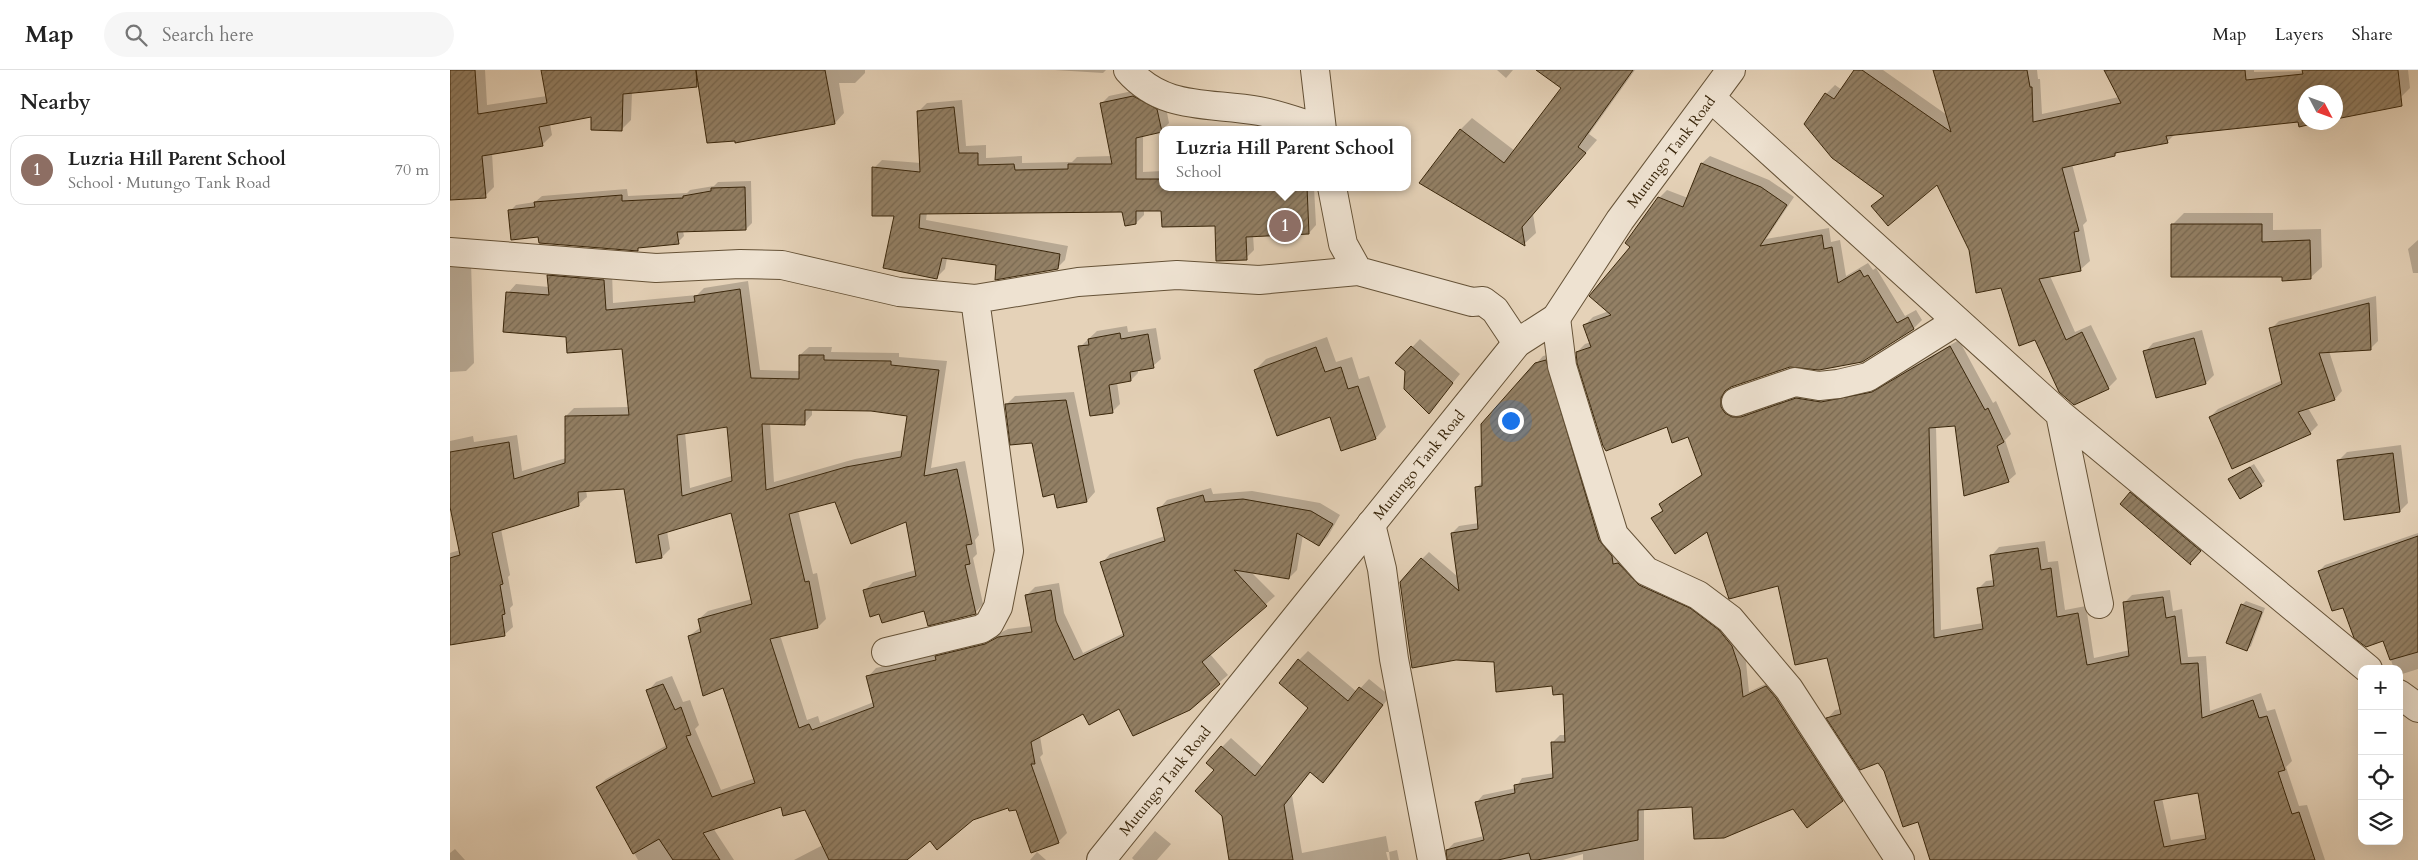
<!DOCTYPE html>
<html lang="en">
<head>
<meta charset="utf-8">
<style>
  body { margin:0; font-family:Cardo,serif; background:#f6f6f6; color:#222 }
  .controls { position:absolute; right:15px; bottom:15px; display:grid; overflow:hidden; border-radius:10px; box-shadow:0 5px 20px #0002 }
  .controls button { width:45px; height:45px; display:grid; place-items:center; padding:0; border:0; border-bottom:1px solid #e0e0e0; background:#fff; color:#222; font:25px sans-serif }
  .compass { position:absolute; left:1848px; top:15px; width:45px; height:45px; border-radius:50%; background:#fff; box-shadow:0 5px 20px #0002; rotate:131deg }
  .you { position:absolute; left:1060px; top:350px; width:18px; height:18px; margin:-12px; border:4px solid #fff; border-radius:50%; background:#1a73e8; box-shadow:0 0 0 8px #1a73e833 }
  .badge { display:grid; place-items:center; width:32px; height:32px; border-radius:50%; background:#8f2418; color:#fff; font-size:16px; font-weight:700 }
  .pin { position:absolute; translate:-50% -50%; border:2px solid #fff; box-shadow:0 1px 5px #0006 }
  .popup { position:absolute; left:709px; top:56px; width:252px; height:65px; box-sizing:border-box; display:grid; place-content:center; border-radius:10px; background:#fff; filter:drop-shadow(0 1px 4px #0005); font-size:16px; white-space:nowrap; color:#767676 }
  .popup b { font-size:19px; color:#222 }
  .popup::after { content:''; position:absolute; left:50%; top:100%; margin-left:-10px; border:10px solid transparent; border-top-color:#fff }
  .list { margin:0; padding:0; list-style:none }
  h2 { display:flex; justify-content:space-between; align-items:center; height:65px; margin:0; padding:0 20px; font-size:21px }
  h2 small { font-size:16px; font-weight:400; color:#767676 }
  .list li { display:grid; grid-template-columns:32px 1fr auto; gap:15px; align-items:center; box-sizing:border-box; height:70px; margin:0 10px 10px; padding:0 10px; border:1px solid #e0e0e0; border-radius:15px }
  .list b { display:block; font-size:19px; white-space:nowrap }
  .list p { margin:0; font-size:16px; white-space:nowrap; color:#767676 }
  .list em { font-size:16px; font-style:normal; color:#767676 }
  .icon { flex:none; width:28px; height:28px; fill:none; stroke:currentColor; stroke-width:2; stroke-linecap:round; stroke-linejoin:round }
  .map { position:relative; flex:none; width:1968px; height:790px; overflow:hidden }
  header { display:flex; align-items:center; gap:30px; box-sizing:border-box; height:70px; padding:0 25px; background:#fff; border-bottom:1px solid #e0e0e0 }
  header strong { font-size:24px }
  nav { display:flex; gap:28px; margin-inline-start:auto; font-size:18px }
  .search { width:350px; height:45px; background:#f6f6f6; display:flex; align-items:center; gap:12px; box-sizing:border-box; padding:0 18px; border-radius:28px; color:#767676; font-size:19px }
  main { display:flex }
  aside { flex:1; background:#fff }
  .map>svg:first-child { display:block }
  .shadow { fill:#0003; fill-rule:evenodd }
  .building { fill:url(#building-hatch); stroke:#3a270c; fill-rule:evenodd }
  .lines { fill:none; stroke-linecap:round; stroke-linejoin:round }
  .minor-casing { stroke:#655237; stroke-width:30 }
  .tertiary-casing { stroke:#655237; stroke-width:30 }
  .minor { stroke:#eee2d1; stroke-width:28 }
  .tertiary { stroke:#eee2d1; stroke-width:28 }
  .labels { text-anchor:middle; stroke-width:4.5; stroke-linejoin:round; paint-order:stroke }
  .street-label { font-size:15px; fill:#3a270c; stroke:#eee2d1 }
</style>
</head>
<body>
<header>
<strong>Map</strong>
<div class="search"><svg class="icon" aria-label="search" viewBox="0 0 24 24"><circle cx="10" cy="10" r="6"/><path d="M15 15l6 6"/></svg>Search here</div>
<nav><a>Map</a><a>Layers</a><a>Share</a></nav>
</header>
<main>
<aside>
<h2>Nearby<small></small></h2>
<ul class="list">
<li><span class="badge" style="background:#8d6e63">1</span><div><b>Luzria Hill Parent School</b><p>School · Mutungo Tank Road</p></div><em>70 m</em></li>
</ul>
</aside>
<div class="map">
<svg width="1968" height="790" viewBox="0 0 1968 790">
  <defs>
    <pattern id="building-hatch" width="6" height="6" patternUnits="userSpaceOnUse" patternTransform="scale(1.25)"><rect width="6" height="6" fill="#938065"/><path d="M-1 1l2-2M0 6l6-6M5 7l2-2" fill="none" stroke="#796952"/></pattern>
  </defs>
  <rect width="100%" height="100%" fill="#e5d2b8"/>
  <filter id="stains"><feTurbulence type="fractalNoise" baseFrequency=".004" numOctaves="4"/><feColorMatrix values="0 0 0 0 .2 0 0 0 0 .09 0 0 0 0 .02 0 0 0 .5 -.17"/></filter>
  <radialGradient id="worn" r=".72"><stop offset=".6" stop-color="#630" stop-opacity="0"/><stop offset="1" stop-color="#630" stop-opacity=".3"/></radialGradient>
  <path class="shadow" d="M 0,0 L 35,0 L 37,35 L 97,26 L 92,0 L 216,0 L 182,22 L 181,50 L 172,59 L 143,46 L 100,54 L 102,65 L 93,74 L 42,83 L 44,117 L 35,126 L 0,129 Z
    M 235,0 L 415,0 L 415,3 L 405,13 L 389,13 L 394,43 L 385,53 L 250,16 L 233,17 Z
    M 605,0 L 656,0 L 653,3 Z
    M 1047,0 L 1063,0 L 1056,8 Z
    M 1088,0 L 1185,0 L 1139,64 L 1147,70 L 1083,144 L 1086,163 L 1074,174 L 1010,60 L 1022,48 L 1065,81 L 1112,18 Z
    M 1406,0 L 1433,0 L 1497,45 L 1484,0 L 1587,0 L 1588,9 L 1590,9 L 1592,44 L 1669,27 L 1656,0 L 1804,0 L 1804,2 L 1958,0 L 1960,18 L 1951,27 L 1886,37 L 1886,22 L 1856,22 L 1850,55 L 1849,51 L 1725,64 L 1717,72 L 1669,81 L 1665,85 L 1622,94 L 1637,151 L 1633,155 L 1640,191 L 1631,199 L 1600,206 L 1625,262 L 1641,255 L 1667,309 L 1658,318 L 1585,269 L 1552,217 L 1520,180 L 1487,113 L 1423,136 L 1435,125 L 1376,24 L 1385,15 L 1392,20 Z
    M 692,19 L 715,32 L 719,53 L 711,61 L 693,65 L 693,102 L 712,101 L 712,117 L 864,117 L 866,155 L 859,163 L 803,165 L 804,180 L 796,188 L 766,155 L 712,140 L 694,140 L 694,145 L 686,153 L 673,140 L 477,143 L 476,150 L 618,176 L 615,190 L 607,198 L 497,188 L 495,199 L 487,207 L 445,144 L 424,98 L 432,90 L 471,93 L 469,41 L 477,33 L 512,30 L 516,76 L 536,75 L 536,88 L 572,86 L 572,93 L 622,92 L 627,87 L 662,86 L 651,34 L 659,26 Z
    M 1260,86 L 1319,110 L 1344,127 L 1316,169 L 1379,158 L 1381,172 L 1390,170 L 1396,206 L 1418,193 L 1423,200 L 1426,198 L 1455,246 L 1466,240 L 1472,250 L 1464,258 L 1411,291 L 1340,296 L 1280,316 L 1278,328 L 1431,315 L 1509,270 L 1543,333 L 1546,331 L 1561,364 L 1555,370 L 1566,404 L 1558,411 L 1506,355 L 1486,356 L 1491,560 L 1533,553 L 1528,519 L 1536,511 L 1545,510 L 1542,485 L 1549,477 L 1595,471 L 1598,492 L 1608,491 L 1615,540 L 1636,536 L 1644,588 L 1680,580 L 1674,533 L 1682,525 L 1720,520 L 1723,541 L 1732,539 L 1738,587 L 1756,586 L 1760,641 L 1811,623 L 1817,641 L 1825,639 L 1842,691 L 1836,697 L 1849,736 L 1857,735 L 1875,790 L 1482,790 L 1469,750 L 1429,691 L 1378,648 L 1385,640 L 1391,639 L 1378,586 L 1329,514 L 1258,460 L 1203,449 L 1213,439 L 1210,434 L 1218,427 L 1253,404 L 1239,366 L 1218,356 L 1127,282 L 1135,274 L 1141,272 L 1135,255 L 1143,247 L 1159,241 L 1182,177 L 1209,128 L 1217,120 L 1238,128 L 1252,93 ZM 1750,722 L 1757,764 L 1721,770 L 1712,728 Z
    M 301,111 L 302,153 L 296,159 L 233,161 L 234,166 L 228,172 L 191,176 L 187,180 L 89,166 L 60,141 L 66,135 L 85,132 L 92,126 L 177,119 L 178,126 L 237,123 L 240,120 L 264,116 L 268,112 Z
    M 1734,143 L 1823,143 L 1823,160 L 1871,159 L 1872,197 L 1860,208 L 1833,205 L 1722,155 Z
    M 1968,170 L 1968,203 L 1963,203 L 1958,179 Z
    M 0,192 L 21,192 L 24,293 L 16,301 L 0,302 Z
    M 107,197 L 162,202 L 163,233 L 247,225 L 254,218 L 298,211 L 310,300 L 350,301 L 350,285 L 359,277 L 382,277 L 381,282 L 449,283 L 449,287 L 497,291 L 481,398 L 515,391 L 529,465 L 525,470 L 527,484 L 523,488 L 533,534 L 525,543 L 475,540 L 430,543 L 414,521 L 423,512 L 466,500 L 457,450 L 386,430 L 348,440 L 363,504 L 367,503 L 376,549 L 368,557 L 330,565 L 357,650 L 368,646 L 370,653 L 424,632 L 418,607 L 426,598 L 490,583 L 544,566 L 558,559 L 582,556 L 577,525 L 585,517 L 609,513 L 614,543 L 633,583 L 674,563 L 652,493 L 660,484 L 715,466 L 709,439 L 717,430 L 761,418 L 763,424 L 802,421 L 870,433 L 890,445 L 878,466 L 869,475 L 853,465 L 847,500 L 839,508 L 801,502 L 825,526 L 760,584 L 778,605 L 739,638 L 669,637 L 633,642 L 590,666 L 593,684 L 590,687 L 617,763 L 608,772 L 566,738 L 559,737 L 522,749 L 480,769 L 455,790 L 344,790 L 373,775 L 355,739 L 332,735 L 263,758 L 284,790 L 188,790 L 147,717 L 156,709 L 217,675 L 198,621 L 206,612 L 222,606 L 233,632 L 240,630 L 249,655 L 245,659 L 271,720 L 305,708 L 274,617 L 239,566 L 251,557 L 249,549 L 258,541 L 302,529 L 282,442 L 217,461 L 220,479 L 212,487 L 175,417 L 136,420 L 137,427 L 128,435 L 51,459 L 60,505 L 58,507 L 63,535 L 60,538 L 63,557 L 54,565 L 0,574 L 0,483 L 10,480 L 0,431 L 0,371 L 23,366 L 24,372 L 67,365 L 72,401 L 116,388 L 116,346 L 124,338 L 179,337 L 173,278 L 117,265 L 58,223 L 66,214 L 99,217 L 99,206 ZM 362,339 L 422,340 L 458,345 L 454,380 L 405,389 L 324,412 L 320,353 L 354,354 L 362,345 ZM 278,356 L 282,406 L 240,418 L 235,362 Z
    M 1926,226 L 1928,271 L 1920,279 L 1879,281 L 1892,321 L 1885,329 L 1858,338 L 1868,355 L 1860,363 L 1760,347 L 1768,339 L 1833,310 L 1821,259 L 1829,251 Z
    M 677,256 L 678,262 L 706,258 L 711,289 L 703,296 L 688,299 L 688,303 L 681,310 L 667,312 L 670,334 L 662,342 L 630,277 L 647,261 Z
    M 1752,260 L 1764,305 L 1756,313 L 1695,282 L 1703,273 Z
    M 877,267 L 886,292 L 902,287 L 909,309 L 919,306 L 936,357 L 926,368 L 880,346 L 805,300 L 816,289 Z
    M 970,269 L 1010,304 L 979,342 L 956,300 L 947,293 Z
    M 1102,284 L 1156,462 L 1247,532 L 1289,569 L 1296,592 L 1299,622 L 1324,610 L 1399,723 L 1392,730 L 1343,737 L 1243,735 L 1194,738 L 1194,790 L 1133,790 L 1133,784 L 1113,790 L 997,790 L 997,780 L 1004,773 L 1034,766 L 1026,733 L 1033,725 L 1066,718 L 1072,708 L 1104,703 L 1103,672 L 1110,665 L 1116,665 L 1114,623 L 972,489 L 979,482 L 1008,507 L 1002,463 L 1009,456 L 1029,453 L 1026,418 L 1033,411 L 1086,294 L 1093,286 Z
    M 624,322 L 645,422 L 637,431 L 605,423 L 583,372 L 556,335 L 565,326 Z
    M 1951,375 L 1958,433 L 1950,441 L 1888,391 L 1897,382 Z
    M 1804,394 L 1815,411 L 1811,415 L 1780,409 Z
    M 1689,415 L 1758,472 L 1741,493 L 1672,434 Z
    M 1968,463 L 1968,599 L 1949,605 L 1949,599 L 1944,599 L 1934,569 L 1894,536 L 1869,501 L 1875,495 Z
    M 1796,531 L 1815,538 L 1801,576 L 1797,580 L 1792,535 Z
    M 858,581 L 907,622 L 919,609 L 940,626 L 882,703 L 873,712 L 861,702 L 842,725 L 852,783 L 936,766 L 939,782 L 947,780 L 949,790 L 940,790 L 939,782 L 936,782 L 938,790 L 781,790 L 766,700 L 772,677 L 781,668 L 813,697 L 860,638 L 849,590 Z
    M 705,761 L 721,774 L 707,790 L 684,790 L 682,788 Z
    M 5,779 L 15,790 L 0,790 L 0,783 Z
    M 587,782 L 596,790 L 580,790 Z"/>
  <path class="building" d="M 0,0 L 25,0 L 28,44 L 97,33 L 91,0 L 246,0 L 247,17 L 173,24 L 172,61 L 141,60 L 141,47 L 89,57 L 93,76 L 32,86 L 36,128 L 0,130 Z
    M 246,0 L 375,0 L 385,54 L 285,73 L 285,71 L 257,73 Z
    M 1086,0 L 1183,0 L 1128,77 L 1136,83 L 1072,157 L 1075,176 L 969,113 L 1010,59 L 1054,93 L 1111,18 Z
    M 1404,0 L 1412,0 L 1501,62 L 1483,0 L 1577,0 L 1580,17 L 1582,17 L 1583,52 L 1671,33 L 1654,0 L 1795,0 L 1796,10 L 1853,4 L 1852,0 L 1948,0 L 1952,36 L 1886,49 L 1886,22 L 1856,22 L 1856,52 L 1870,52 L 1849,57 L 1848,52 L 1716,66 L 1718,73 L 1665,83 L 1665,86 L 1612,98 L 1629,161 L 1624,162 L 1631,201 L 1589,209 L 1616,270 L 1632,262 L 1659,319 L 1624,335 L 1609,322 L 1585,270 L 1569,276 L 1551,218 L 1526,223 L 1519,180 L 1487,115 L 1438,156 L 1421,136 L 1434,126 L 1382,88 L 1354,54 L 1375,23 L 1384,29 Z
    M 683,26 L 707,39 L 712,62 L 686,68 L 686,109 L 712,109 L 712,117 L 857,117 L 859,164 L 796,167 L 797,190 L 766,191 L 765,156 L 712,157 L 711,141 L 686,141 L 686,154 L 675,156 L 672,142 L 470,144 L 469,158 L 610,184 L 608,199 L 545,210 L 546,195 L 492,188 L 487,209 L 433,198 L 444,146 L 422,146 L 422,97 L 470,102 L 467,41 L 504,37 L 509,83 L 528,83 L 528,95 L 564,94 L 565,100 L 618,99 L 618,94 L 662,94 L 650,33 Z
    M 1251,93 L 1311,117 L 1337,135 L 1310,176 L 1372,165 L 1374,179 L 1382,177 L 1388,213 L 1410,200 L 1414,207 L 1418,205 L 1447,253 L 1458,247 L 1464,259 L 1412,292 L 1369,300 L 1340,297 L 1281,317 L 1275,321 L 1271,328 L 1271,337 L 1275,343 L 1282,347 L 1291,347 L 1346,328 L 1371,332 L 1422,322 L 1500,276 L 1535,340 L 1538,338 L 1554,372 L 1547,376 L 1559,412 L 1514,426 L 1505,356 L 1479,358 L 1484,568 L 1533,559 L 1527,518 L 1544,516 L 1540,485 L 1588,478 L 1591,500 L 1601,498 L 1607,547 L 1628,543 L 1637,595 L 1679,586 L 1673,532 L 1713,527 L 1716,548 L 1725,546 L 1731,594 L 1748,593 L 1752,648 L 1803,630 L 1809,648 L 1817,646 L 1835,700 L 1828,702 L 1842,744 L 1849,742 L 1865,790 L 1480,790 L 1468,752 L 1453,757 L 1434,701 L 1428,693 L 1410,700 L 1376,648 L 1391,644 L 1377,588 L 1345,595 L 1328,516 L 1279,529 L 1257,462 L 1225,484 L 1201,448 L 1213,441 L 1209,434 L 1252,405 L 1238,367 L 1222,373 L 1217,357 L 1156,381 L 1153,376 L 1127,293 L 1126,282 L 1141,277 L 1133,255 L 1161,245 L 1139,226 L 1180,177 L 1175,173 L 1208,127 L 1233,137 ZM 1748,723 L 1756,769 L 1714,777 L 1704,731 Z
    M 295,117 L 296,160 L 227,162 L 229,174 L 188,178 L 188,181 L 89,173 L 88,167 L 61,170 L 58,140 L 85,137 L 84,132 L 172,125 L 172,131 L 233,128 L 233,126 L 261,121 L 261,118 Z
    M 1721,154 L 1812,154 L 1812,172 L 1860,170 L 1861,209 L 1832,211 L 1832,207 L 1721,207 Z
    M 97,205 L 154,210 L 156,240 L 245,232 L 244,226 L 290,219 L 301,308 L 349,309 L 349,285 L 374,285 L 374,290 L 441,291 L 441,295 L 489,300 L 474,406 L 507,399 L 522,474 L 516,475 L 520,494 L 515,495 L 526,544 L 478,556 L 474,541 L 432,553 L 429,544 L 420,547 L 413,520 L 466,506 L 456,452 L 401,474 L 385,432 L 339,444 L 355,512 L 359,511 L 368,558 L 320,569 L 349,658 L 359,654 L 362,660 L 424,637 L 416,606 L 486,590 L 485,586 L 535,574 L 548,567 L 582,562 L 575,525 L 601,520 L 606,551 L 624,590 L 674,566 L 650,492 L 715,471 L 707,438 L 753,425 L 755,432 L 793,429 L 861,441 L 883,454 L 869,476 L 847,463 L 839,509 L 784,500 L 817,536 L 752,592 L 770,614 L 740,640 L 683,666 L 669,639 L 639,655 L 633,644 L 581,672 L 585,694 L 581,694 L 609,773 L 581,783 L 566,740 L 559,741 L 558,738 L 523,750 L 487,780 L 480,771 L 457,790 L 379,790 L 355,740 L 333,746 L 331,737 L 253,763 L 270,790 L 223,790 L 209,769 L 183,784 L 146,717 L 217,678 L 196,620 L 213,614 L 225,640 L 231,637 L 241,665 L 236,666 L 262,727 L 305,713 L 273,618 L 253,626 L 238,566 L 251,562 L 248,549 L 302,534 L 281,443 L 208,465 L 212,488 L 186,493 L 174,419 L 128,422 L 129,436 L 42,463 L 53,514 L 50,515 L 55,544 L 52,545 L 55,566 L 0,575 L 0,488 L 10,485 L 0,437 L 0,382 L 59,372 L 64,409 L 115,393 L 115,346 L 179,345 L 172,279 L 117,283 L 116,267 L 53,262 L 56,222 L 99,225 ZM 355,340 L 421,341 L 457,346 L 451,387 L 396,397 L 316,420 L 312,354 L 355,355 ZM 277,357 L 282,411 L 232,426 L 227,365 Z
    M 1919,233 L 1921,280 L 1869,283 L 1885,330 L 1848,342 L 1861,364 L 1782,399 L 1759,347 L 1832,314 L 1819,258 Z
    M 670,263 L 671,269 L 698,264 L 704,298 L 680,302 L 681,311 L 659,315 L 663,343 L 640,346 L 628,276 L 639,275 L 638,269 Z
    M 1744,268 L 1756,314 L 1706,328 L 1693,281 Z
    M 961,276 L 1003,313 L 979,344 L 954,319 L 955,301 L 945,293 Z
    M 866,277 L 875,302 L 891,297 L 898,319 L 908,316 L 926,369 L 891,381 L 880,347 L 827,366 L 804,300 Z
    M 1096,290 L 1149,470 L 1162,486 L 1163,494 L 1168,493 L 1189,515 L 1240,538 L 1269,560 L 1282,576 L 1290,600 L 1293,627 L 1316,616 L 1326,628 L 1393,731 L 1357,758 L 1343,739 L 1274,768 L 1244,769 L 1242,737 L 1188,740 L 1188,770 L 1087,790 L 1081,790 L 1079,783 L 1048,790 L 997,790 L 996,780 L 1034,770 L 1025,732 L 1065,723 L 1064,715 L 1103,708 L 1101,672 L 1115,672 L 1113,624 L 1103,625 L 1102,616 L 1046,622 L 1044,592 L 1006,590 L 962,598 L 950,512 L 971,488 L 1009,521 L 1001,463 L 1028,459 L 1025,417 L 1032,416 L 1031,354 L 1085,293 Z
    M 616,330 L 637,432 L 607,438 L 604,424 L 593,427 L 582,373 L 560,375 L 555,334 Z
    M 1943,383 L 1950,442 L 1894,450 L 1887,390 Z
    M 1800,397 L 1812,416 L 1790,429 L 1778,409 Z
    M 1680,422 L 1751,481 L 1740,493 L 1741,495 L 1670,434 Z
    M 1968,466 L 1968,582 L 1940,590 L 1933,571 L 1916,577 L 1904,568 L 1893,538 L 1882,541 L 1868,501 Z
    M 1791,534 L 1812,542 L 1797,581 L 1776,573 Z
    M 848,589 L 898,631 L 909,617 L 933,635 L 873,713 L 860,702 L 834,735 L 843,790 L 779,790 L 772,746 L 745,721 L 764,700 L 756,693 L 771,676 L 805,706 L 858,638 L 829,613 Z"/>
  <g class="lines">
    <g class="minor-casing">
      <path id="minor" d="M 678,0 C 714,41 759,32 809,41 C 830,45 851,53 871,59
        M 865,0 L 872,60
        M 1261,28 L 1610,344 L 1918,599
        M 882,117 L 893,174 L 908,201
        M 0,182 L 206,198 L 290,194 L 332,195 L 449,222 L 525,229 L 628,212 L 727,205 L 809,210 L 908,201 L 1022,232 L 1033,231 L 1045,240 L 1067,273
        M 1106,248 L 1112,296 L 1164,465 L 1196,501 L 1248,525 L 1280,549 L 1339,619 L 1450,790
        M 1286,332 L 1345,312 L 1369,316 L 1388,314 L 1418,307 L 1507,251
        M 1610,344 L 1649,534
        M 921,454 L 932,499 L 944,589 L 982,790
        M 436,582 L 531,559 L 539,554 L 548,537 L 559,481 L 525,229
        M 1949,624 L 1968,638"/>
    </g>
    <g class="tertiary-casing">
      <path id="tertiary" d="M 651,790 L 1067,273 L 1106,248 L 1170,150 L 1281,0"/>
    </g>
    <use href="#minor" class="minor"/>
    <use href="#tertiary" class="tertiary"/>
  </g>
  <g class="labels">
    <g class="street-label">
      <text transform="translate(1221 82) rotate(-53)" y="5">Mutungo Tank Road</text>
      <text transform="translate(969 395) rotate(-51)" y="5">Mutungo Tank Road</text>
      <text transform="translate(715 711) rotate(-51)" y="5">Mutungo Tank Road</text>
    </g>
  </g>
  <rect width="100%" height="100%" filter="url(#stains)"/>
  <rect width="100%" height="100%" fill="url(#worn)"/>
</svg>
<div class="controls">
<button>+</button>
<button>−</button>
<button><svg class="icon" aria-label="locate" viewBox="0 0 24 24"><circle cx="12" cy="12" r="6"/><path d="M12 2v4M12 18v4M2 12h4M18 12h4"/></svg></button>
<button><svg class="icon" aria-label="layers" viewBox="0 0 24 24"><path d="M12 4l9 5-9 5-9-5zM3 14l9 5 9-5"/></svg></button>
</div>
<svg class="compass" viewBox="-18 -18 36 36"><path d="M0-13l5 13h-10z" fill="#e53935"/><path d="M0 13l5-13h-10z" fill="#767676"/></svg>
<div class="you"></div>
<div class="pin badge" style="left:835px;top:156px;background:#8d6e63">1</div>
<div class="popup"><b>Luzria Hill Parent School</b>School</div>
</div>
</main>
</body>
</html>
